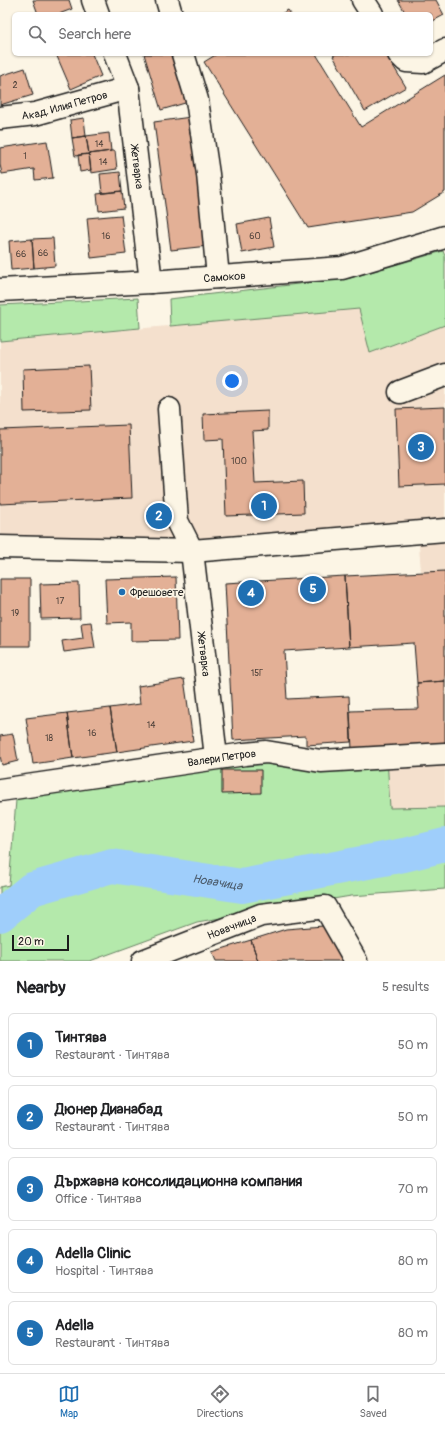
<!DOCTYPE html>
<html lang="en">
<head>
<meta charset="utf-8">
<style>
  body { margin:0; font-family:Pangolin,sans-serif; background:#f6f6f6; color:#202124 }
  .scale { position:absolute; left:12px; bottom:10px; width:57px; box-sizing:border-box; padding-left:4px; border:2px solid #1c1c1c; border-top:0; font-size:11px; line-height:14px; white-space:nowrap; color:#1c1c1c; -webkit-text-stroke:3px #fcf5e5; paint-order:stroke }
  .you { position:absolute; left:232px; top:381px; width:14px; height:14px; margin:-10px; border:3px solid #fff; border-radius:50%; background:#1a73e8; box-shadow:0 0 0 6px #1a73e833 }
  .badge { display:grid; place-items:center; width:26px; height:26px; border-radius:50%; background:#1f6fb2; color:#fff; font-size:13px; font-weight:700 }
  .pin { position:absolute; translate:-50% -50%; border:2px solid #fff; box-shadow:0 1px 4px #0006 }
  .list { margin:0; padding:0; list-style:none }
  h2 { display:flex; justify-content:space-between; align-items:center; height:52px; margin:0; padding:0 16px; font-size:17px }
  h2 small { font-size:13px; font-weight:400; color:#757577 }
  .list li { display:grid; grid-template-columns:26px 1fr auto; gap:12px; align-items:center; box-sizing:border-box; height:64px; margin:0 8px 8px; padding:0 8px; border:1px solid #e0e0e0; border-radius:6px }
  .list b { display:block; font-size:15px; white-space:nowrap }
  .list p { margin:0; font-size:13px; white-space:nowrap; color:#757577 }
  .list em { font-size:13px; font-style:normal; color:#757577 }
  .icon { flex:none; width:22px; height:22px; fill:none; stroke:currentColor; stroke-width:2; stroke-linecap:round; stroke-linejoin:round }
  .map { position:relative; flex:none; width:445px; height:961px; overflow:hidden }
  .search { position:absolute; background:#fff; box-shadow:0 1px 3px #0004; left:12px; right:12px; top:12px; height:44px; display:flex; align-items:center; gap:10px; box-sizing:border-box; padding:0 14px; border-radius:6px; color:#757577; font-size:15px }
  .sheet { height:412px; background:#fff }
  nav { display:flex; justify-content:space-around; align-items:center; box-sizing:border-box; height:56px; border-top:1px solid #e0e0e0; background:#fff; font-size:11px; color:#757577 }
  nav a { display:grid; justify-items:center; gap:2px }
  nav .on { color:#1f6fb2 }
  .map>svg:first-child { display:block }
  .built { fill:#f4e0cd }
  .green { fill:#b4e9ab; stroke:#688264 }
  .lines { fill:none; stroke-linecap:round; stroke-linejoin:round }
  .river { stroke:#9fcefb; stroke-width:34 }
  .building { fill:#e3b096; stroke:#1c1c1c }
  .minor-casing { stroke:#1c1c1c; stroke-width:25 }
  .minor { stroke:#fcf5e5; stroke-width:22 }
  .poi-dot { fill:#1f6fb2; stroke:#fcf5e5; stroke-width:1.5 }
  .labels { text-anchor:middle; stroke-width:3.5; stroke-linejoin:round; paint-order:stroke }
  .number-label { font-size:9px; fill:#4e413a }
  .street-label { font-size:11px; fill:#1c1c1c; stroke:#fcf5e5 }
  .poi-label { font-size:11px; fill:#1c1c1c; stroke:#fcf5e5; text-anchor:start }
  .water-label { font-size:12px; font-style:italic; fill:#4a5a6a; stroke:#fcf5e5 }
</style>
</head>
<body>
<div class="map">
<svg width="445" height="961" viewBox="0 0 445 961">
  <rect width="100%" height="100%" fill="#fcf5e5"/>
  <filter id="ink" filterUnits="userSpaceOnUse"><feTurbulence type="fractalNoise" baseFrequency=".025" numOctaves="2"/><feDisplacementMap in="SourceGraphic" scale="8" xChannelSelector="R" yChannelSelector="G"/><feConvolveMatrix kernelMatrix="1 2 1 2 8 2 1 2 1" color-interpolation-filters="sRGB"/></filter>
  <g filter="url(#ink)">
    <path class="built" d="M 359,309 L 371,353 L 445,325 L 445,597 L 421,572 L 418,533 L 0,547 L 0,341 Z
      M 445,754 L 445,807 L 390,809 L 387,757 Z"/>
    <path class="green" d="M 443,251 L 445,256 L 445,325 L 370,353 L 359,309 L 170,326 L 169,299 L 350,278 Z
      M 138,298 L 140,328 L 0,341 L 0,305 Z
      M 216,757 L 387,757 L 390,808 L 445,807 L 445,889 L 351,896 L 197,922 L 90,961 L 0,961 L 0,887 L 9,885 L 17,788 Z"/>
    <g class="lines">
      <path class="river" id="s1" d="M 0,915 L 32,889 L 112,866 L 242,886 L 404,855 L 445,845"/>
    </g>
    <path class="building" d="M 33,0 L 69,0 L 72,9 L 59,14 L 38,14 Z
      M 398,0 L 436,0 L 444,15 L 431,22 L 431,14 L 406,14 Z
      M 288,10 L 291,14 L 281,14 Z
      M 56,54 L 92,54 L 101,76 L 71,89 Z
      M 144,54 L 178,54 L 192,101 L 161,110 Z
      M 217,54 L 316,54 L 361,127 L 445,75 L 445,192 L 412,212 L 308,228 L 204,62 Z
      M 336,54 L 386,54 L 406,87 L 365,111 L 333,56 Z
      M 25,68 L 33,95 L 0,105 L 0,76 Z
      M 191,117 L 208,246 L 171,250 L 154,122 Z
      M 84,118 L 86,136 L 72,138 L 70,120 Z
      M 109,133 L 111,151 L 89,154 L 86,136 Z
      M 86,136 L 89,154 L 75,156 L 72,138 Z
      M 47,141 L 53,178 L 35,180 L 34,169 L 2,174 L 0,165 L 0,148 Z
      M 111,151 L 115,151 L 117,169 L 91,173 L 89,154 Z
      M 89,154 L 91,170 L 80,172 L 78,155 Z
      M 120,172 L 122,191 L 102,193 L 100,174 Z
      M 122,191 L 124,208 L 99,211 L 97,194 Z
      M 121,215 L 126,254 L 91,258 L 87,218 Z
      M 269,218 L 274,247 L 242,253 L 237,224 Z
      M 53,238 L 55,266 L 34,268 L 32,239 Z
      M 32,239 L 34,268 L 11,270 L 9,241 Z
      M 89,366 L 91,410 L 24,412 L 23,369 Z
      M 445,407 L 445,484 L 399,486 L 396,409 Z
      M 268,411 L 268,430 L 252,431 L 255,483 L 303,481 L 304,513 L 226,516 L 223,439 L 204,440 L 203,414 Z
      M 129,425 L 132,498 L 0,504 L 0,430 Z
      M 445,571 L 445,681 L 417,683 L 414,643 L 349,647 L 345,576 Z
      M 345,576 L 349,647 L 284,651 L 287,699 L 349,696 L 351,742 L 306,745 L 306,736 L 233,740 L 225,583 Z
      M 176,577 L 178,640 L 131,641 L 131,622 L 107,623 L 105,579 Z
      M 0,579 L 30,579 L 30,646 L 0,646 Z
      M 79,583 L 80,618 L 41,619 L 40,584 Z
      M 91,622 L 95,648 L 64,652 L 62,641 L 83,638 L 81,623 Z
      M 184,679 L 193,741 L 117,752 L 110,708 L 140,704 L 138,686 Z
      M 445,681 L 445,745 L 352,749 L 350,711 L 419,709 L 417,683 Z
      M 110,708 L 117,752 L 73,758 L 67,713 Z
      M 67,713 L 73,758 L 33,764 L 26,718 Z
      M 13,734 L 18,761 L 2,765 L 0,756 L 0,736 Z
      M 222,770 L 261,770 L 261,793 L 222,794 Z
      M 323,926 L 327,927 L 349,961 L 258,961 L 251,940 L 286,929 Z
      M 251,940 L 258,961 L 216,961 L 212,952 Z"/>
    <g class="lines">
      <g class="minor-casing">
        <g id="minor">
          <path d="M 93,0 L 98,14"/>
          <path d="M 167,0 L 171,14"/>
          <path d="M 363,0 L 372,14"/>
          <path id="s2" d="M 115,54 L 128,88 L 151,282"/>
          <path d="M 183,54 L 197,100 L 208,174 L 218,277"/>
          <path d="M 399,54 L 406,61 L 423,62 L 445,50"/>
          <path id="s3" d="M 0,118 L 35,114 L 128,88"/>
          <path id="s4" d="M 0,290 L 151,282 L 342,268 L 445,237"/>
          <path d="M 400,392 L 445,375"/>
          <path id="s5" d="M 169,409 L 177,521 L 192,551 L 216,757"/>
          <path d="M 0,547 L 192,551 L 445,530"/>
          <path id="s6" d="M 0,790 L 245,754 L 266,752 L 321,761 L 445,754"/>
          <path id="s7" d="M 143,961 L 261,915 L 325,907 L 356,961"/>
        </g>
      </g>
      <use href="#minor" class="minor"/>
    </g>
  </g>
  <circle class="poi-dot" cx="122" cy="592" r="4"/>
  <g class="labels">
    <g class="number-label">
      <text x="15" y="88">2</text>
      <text x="99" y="147">14</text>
      <text x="25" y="159">1</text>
      <text x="103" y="165">14</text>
      <text x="106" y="239">16</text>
      <text x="255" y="239">60</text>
      <text x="43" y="256">66</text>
      <text x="21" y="257">66</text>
      <text x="239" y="464">100</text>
      <text x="60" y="604">17</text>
      <text x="15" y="616">19</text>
      <text x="257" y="676">15Г</text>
      <text x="151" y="728">14</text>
      <text x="92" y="736">16</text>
      <text x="49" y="741">18</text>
    </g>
    <g class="street-label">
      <text dy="4" stroke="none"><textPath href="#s3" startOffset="66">Акад. Илия Петров</textPath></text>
      <text dy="4" stroke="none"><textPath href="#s2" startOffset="116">Жетварка</textPath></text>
      <text dy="4" stroke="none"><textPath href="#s4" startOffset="225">Самоков</textPath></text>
      <text dy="4" stroke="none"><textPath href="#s5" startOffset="250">Жетварка</textPath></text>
      <text dy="4" stroke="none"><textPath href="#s6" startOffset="224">Валери Петров</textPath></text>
      <text dy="4" stroke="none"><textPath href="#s7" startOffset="95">Новачница</textPath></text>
    </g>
    <g class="poi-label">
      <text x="130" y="596">Фрешовете</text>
    </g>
    <g class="water-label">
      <text dy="4" stroke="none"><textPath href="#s1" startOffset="231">Новачица</textPath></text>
    </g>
  </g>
</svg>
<div class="scale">20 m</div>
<div class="you"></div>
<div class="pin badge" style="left:264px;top:506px">1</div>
<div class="pin badge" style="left:159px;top:516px">2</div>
<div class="pin badge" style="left:421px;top:447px">3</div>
<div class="pin badge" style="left:251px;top:593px">4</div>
<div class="pin badge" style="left:313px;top:589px">5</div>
<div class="search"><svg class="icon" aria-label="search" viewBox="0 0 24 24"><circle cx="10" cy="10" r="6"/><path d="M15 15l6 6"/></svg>Search here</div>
</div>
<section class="sheet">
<h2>Nearby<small>5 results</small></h2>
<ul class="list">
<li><span class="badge">1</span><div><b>Тинтява</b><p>Restaurant · Тинтява</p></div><em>50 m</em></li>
<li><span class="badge">2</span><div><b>Дюнер Дианабад</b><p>Restaurant · Тинтява</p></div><em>50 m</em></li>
<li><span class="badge">3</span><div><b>Държавна консолидационна компания</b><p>Office · Тинтява</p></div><em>70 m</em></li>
<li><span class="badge">4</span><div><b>Adella Clinic</b><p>Hospital · Тинтява</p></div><em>80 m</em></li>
<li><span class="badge">5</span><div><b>Adella</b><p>Restaurant · Тинтява</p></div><em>80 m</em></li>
</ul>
</section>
<nav>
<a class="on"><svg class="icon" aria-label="map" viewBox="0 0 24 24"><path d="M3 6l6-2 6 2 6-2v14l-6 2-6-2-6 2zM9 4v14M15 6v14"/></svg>Map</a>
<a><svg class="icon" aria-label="directions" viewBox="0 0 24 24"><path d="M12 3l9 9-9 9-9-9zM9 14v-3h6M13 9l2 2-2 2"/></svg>Directions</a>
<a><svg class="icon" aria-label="saved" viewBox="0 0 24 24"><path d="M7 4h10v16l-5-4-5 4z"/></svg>Saved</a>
</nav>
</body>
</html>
